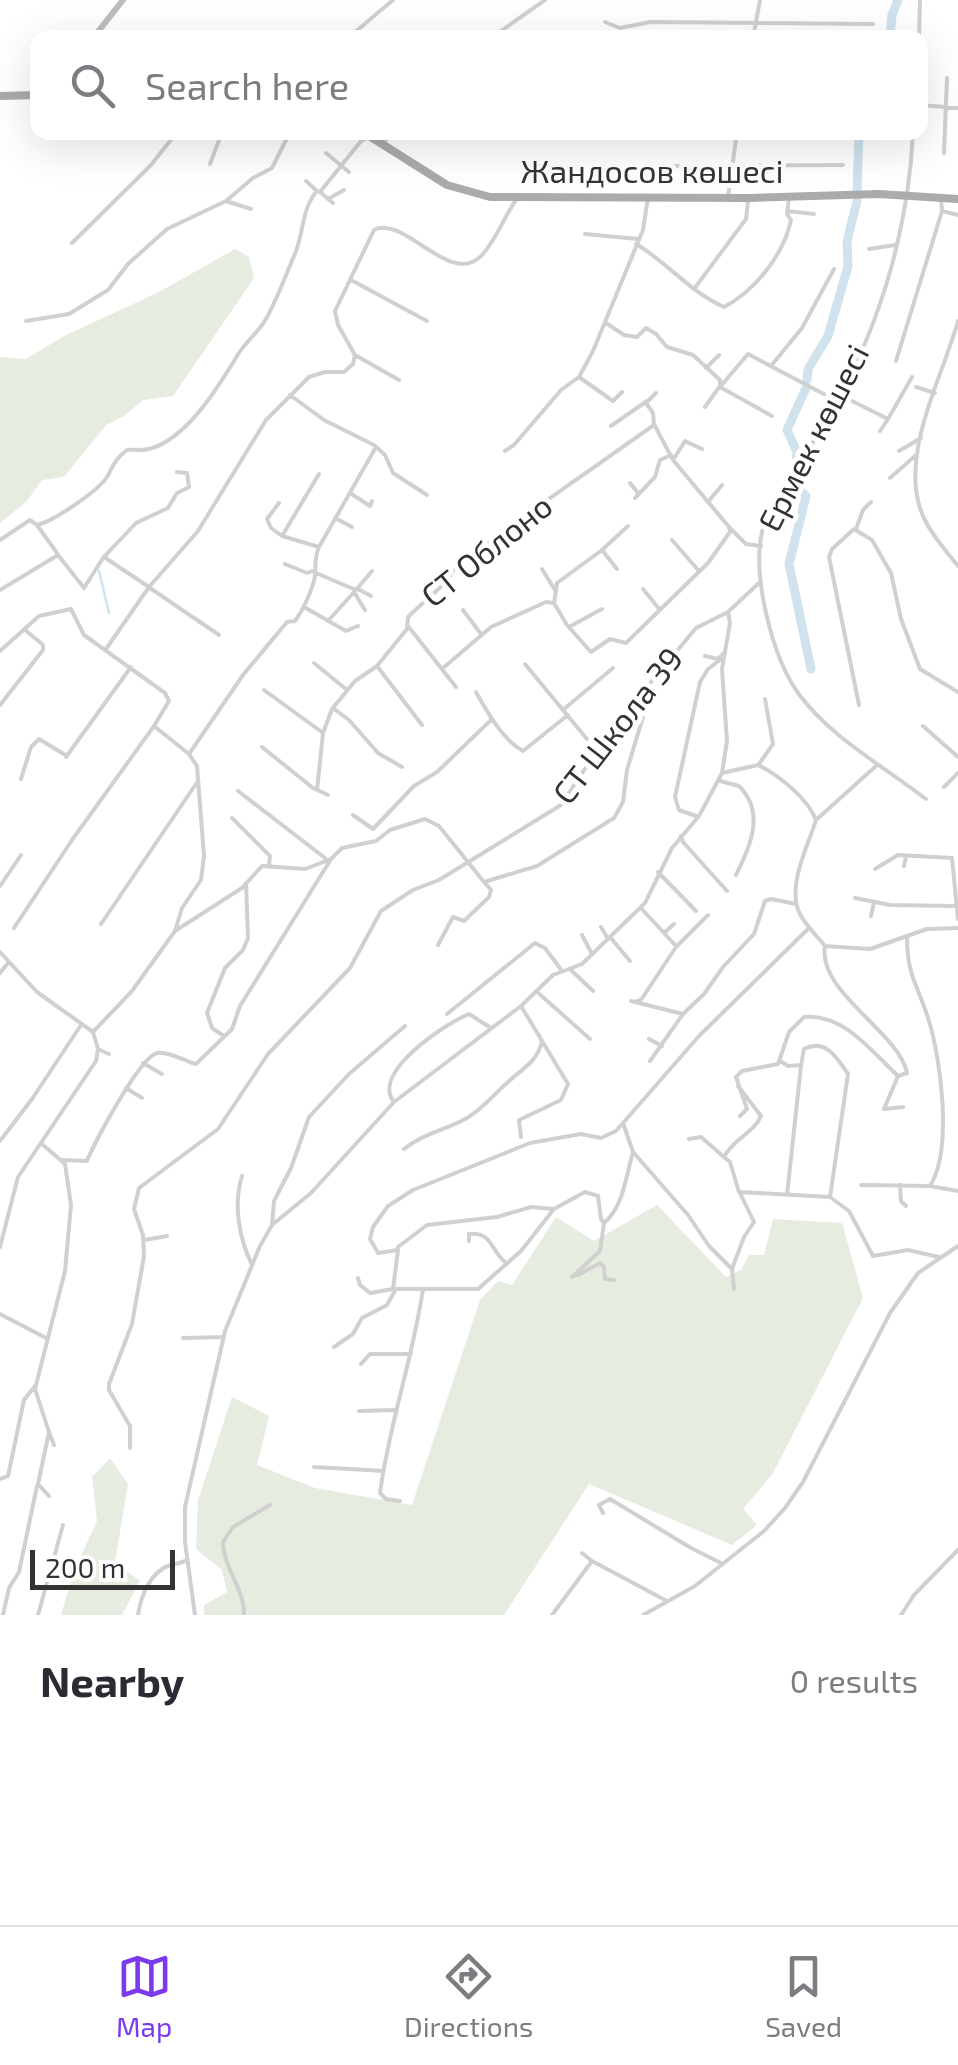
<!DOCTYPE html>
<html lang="en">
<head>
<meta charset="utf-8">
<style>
  body { margin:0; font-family:"Exo 2",sans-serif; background:#f2f2f3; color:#2b2b33 }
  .scale { position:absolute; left:30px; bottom:25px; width:145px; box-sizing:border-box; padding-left:10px; border:5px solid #333; border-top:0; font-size:28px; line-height:35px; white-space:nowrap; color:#333; -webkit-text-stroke:8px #fff; paint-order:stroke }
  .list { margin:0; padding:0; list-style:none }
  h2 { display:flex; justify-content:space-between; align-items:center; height:130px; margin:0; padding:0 40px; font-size:42px }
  h2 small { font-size:32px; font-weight:400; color:#7c7c81 }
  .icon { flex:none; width:55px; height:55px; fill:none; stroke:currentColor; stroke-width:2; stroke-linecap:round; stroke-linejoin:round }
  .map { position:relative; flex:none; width:958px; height:1615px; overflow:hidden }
  .search { position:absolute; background:#fff; box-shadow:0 10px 40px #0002; left:30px; right:30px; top:30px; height:110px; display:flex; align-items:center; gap:25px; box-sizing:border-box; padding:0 35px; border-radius:20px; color:#7c7c81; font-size:38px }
  .sheet { height:310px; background:#fff }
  nav { display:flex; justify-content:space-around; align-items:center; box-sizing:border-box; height:140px; border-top:2px solid #e1e1e2; background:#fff; font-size:28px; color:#7c7c81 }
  nav a { display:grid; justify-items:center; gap:5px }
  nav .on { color:#7c3aed }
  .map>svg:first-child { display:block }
  .green { fill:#e6ecdf }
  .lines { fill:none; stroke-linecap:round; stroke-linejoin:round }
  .stream { stroke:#cfe2ee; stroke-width:2.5 }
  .river { stroke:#cfe2ee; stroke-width:9 }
  .minor { stroke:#d0d0d0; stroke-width:4 }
  .secondary { stroke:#bdbdbd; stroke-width:6 }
  .primary { stroke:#ababab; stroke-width:8 }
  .labels { text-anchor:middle; stroke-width:10; stroke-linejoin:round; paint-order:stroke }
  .street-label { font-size:32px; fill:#333; stroke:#fff }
</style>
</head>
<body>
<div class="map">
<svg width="958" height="1615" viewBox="0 0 958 1615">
  <rect width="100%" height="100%" fill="#fff"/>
  <path class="green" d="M 235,249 L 249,257 L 254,278 L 173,396 L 143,400 L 124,416 L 106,425 L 64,477 L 42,480 L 26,502 L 0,523 L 0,357 L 26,359 L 64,336 L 159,292 Z
    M 657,1205 L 726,1277 L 741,1270 L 749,1255 L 764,1255 L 773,1219 L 842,1223 L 863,1298 L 773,1473 L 743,1509 L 757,1525 L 732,1545 L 589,1484 L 504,1615 L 204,1615 L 204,1605 L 227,1592 L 222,1570 L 196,1549 L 198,1500 L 232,1397 L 269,1416 L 257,1465 L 315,1488 L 412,1505 L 480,1300 L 498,1281 L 512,1285 L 556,1217 L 594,1241 Z
    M 110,1458 L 128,1484 L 115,1562 L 140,1581 L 122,1615 L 61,1615 L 74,1571 L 97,1521 L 92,1477 Z"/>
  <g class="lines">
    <path class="stream" d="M 99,571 L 109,613"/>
    <path class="river" d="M 890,38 L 892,15 L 898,0
      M 857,192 L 859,132
      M 807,380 L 808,369 L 828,336 L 848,266 L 847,241 L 857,201
      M 806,388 L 787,430 L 797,452 L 795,485 L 806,496 L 789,564 L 811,669"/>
    <path class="minor" d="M 605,22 L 620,28 L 650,22 L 873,24
      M 348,38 L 393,0
      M 491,38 L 545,0
      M 753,38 L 760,0
      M 919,38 L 920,0
      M 920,105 L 958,108
      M 913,132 C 909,223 882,321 837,400 C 819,431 802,462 784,493 C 777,505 765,519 762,532 C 752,576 772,656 798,693 C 831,738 882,765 926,799
      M 383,143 L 394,132
      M 326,153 L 349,172
      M 944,153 L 947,78
      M 210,164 L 222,132
      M 666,166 L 843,165
      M 306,181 L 317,191
      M 320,192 L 333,203
      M 728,197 L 737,132
      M 328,199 L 344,190
      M 226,201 L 251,209
      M 787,211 L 814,214
      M 942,211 L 958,215
      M 585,234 L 638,239
      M 72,243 L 151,165 L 177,132
      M 636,244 C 667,262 691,293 724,307 C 755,291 784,254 791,220 L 787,214 L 789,197
      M 869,249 L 895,245
      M 351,280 L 427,321
      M 694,289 L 746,219 L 748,201
      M 26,321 L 69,314 L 108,290 L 128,264 L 167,229 L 226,201 L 253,178 L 272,168 L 290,132
      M 958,321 C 942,379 894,464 926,522 C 934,538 947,552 958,566
      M 606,323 L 624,335 L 637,337 L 646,328 L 656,334 L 667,347 L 693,355 L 720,380 L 720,386 L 705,407
      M 355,355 L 399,380
      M 896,361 L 942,211 L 941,198
      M 771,366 L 802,328 L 834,269
      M 706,368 L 719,355
      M 579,377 L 613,401 L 622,392
      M 916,387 L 935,393
      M 290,395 L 324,420 L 374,445 L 385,455 L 393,473 L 427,495
      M 840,395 L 888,419 L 912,377
      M 772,416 L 720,387 L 748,354 L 837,401
      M 611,426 L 647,401
      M 655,426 L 673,460 L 729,527 L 746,544 L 761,546
      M 880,431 L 888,419
      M 505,451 L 514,445 L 561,390 L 579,377 L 593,351 L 643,230 L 648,198
      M 899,451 L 921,438
      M 673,460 L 685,441 L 702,449
      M 890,478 L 915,456
      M 630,483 L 638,493
      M 350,493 L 370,506 L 372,501
      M 635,498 L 655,477 L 660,460 L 671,455
      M 708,502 L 722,485
      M 279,503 L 267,519 L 271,528 L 282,536
      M 335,518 L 352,527
      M 37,525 L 57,553
      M 856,529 L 863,510 L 871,502
      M 0,540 L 30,520 L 37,525 C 54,521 98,491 107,477 C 113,466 116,458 127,450 C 134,449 142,451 149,449 C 186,440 219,386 237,356 C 245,342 258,333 266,319 C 277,299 285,277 294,256 C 304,234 301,209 317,191 L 320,192 L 361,141 L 370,136
      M 672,540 L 699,571
      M 319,547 L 376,447
      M 602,550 L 617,569
      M 104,557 L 149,587
      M 285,564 L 307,573 L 312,571
      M 542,569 L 555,590
      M 316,573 L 356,590 L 372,571
      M 150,588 L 219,635
      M 358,589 L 371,596
      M 643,589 L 660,610
      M 0,590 L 58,555 L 84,588 L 103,558 L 136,523 L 168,508 L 177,493 L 189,487 L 187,473 L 177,472
      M 354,592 L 365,610
      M 554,603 L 557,583 L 602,550 L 628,526
      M 304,607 L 346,631 L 358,626
      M 463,610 L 481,634
      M 328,621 L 355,591
      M 408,626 L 456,687
      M 569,627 L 602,609
      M 106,649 L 149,587 L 198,531 L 266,420 L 309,377 L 325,372 L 344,372 L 353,364 L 355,355 L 338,325 L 335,311 L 374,230 C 404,214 451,289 482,255 C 496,240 504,217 516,200
      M 0,651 L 39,616 L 71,609 L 84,635 L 165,693 L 169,701 L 154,726 L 189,754 L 197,766 L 204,856 L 201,880 L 182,908 L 175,931 L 132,991 L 93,1032 L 98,1049 L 96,1061 L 18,1177 L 0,1247
      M 705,656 L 718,659 L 725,652
      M 314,663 L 347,690
      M 525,664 L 596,750
      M 377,666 L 422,725
      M 442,669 L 491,627 L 546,602 L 554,603 L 567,625 L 591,652 L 610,639 L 626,643 L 708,563 L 730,532 L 729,527
      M 264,690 L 323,733
      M 476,692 C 487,712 503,740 523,751 L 568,715
      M 0,705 L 43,650 L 43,645 L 24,629
      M 859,705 L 829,557 L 832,549 L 854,529 L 872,540 L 891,573 L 901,619 L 920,669 L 958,692
      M 333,708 L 349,720 L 378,753 L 402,767
      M 564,709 L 613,668
      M 923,726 L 958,757
      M 262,747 L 313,788 L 328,795
      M 189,754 L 243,675 L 287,622 L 295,621 C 303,610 310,594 314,581 C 317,569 313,560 319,547 L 282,536 L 319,474
      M 66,757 L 131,667
      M 759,764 L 773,744 L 765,699
      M 722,773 L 758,765 C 779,775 808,799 816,820 C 808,846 786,887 800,914 C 806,926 817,936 825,946 L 870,949 L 927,929 L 958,928
      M 21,779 L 31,747 L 39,739 L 67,756
      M 720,781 L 739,786 C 766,813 750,846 736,875
      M 944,787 L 958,773
      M 317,790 L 323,733 L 332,709 L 355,681 L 377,666 L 407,629 L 408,617 L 412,613 L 444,584 L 453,571 L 506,529 L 654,425 L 653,413 L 646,403 L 656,393
      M 238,791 L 325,858
      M 353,815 L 373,829 L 414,786 L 437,772 L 492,719
      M 696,816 L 679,810 L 675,797 L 700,682 L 708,669 L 724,657
      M 232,818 L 270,856 L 269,865
      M 816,820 L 876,766
      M 681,836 L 683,842 L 727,891
      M 904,866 L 906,856
      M 875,869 L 898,855 L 952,858 L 958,919
      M 658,872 L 696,911
      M 0,886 L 21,855
      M 855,898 L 890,905 L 955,906
      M 641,908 L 675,945
      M 871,916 L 874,902
      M 101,924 L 198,781
      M 601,927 L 608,939
      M 14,928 L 72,840 L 154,726
      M 175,931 L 242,888 L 262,866 L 305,869 L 331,859 L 342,848 L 376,841 L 390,830 L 425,819 L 439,826 L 484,882 L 537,866 L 614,818 L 623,802 L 627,770 L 643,717 L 637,702
      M 664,933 L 674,924
      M 582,935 L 592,954
      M 907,936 C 907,976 917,983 928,1018 C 941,1058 953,1150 930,1186
      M 610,937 L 630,961
      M 438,945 L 453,917 L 464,921 L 489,897 L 491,890 L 484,882
      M 0,952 L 37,992 L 93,1032
      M 571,970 L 593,991
      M 0,973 L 8,963
      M 536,991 L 590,1039
      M 631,1001 L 683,1014 L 704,994 L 723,967 L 754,934 L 765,901 L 771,899 L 796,904
      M 637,1001 L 641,1000 L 676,947 L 708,915
      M 447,1014 L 535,943 L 545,948 L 562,971
      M 224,1036 L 212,1028 L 207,1013 L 225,968 L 243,950 L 248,938 L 246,883
      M 649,1039 L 662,1046
      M 98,1049 L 109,1054
      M 650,1061 L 683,1014
      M 782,1062 L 788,1066 L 801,1065 L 804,1049 C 826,1038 837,1058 848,1074 L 830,1197
      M 143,1063 L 162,1074
      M 898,1076 L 884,1109 L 903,1107
      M 738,1086 L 761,1116 C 754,1133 733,1139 724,1157 L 730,1162 L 739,1192 L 830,1197 L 849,1211 L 873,1256 L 908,1250 L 939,1257
      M 126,1088 L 142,1098
      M 394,1102 C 370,1073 446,1023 469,1014 L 491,1028
      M 740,1116 L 747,1109 L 736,1077 L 742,1071 L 778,1064 L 789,1032 L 804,1017 C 845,1014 871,1051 898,1076 L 907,1073 C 899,1032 817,992 825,946
      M 623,1123 L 633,1152 L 688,1215 L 709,1246 L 732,1269 L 744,1237 L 754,1222 L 740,1193
      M 521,1137 L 519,1120 L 561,1100 L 568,1084 L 521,1006
      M 689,1139 L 701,1137 L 724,1157
      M 0,1141 L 32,1099 L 81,1025
      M 42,1144 L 65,1164 L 71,1205 L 65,1271 L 35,1389 L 49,1432 L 38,1484 L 49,1496
      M 404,1149 C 424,1133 446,1130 467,1118 C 484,1108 494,1094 508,1082 C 523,1068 536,1063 542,1042 L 539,1035
      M 62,1160 L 87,1161 C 94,1143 140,1057 157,1053 C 168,1051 185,1061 196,1064 L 232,1029 L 240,1006 L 331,859
      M 242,1176 C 233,1205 239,1238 252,1265
      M 861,1185 L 930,1186 L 958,1191
      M 900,1185 L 901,1201 L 906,1206
      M 787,1195 L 801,1066
      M 554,1209 L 521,1251 L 478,1289 L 393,1289 L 398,1250 L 378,1253 L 370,1239 L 373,1227 L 388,1206 L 413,1190 L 530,1143 L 581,1134 L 601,1138 L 616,1131 L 699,1036 L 809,928
      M 272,1225 L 311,1193 L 394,1102 L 521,1006 L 553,975 L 582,964 L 645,903 L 672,848 L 699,816 L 722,773 L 727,741 L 722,669 L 730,623 L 728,612
      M 144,1240 L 167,1236
      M 469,1241 L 469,1234 C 492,1231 491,1251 505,1262
      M 398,1247 L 427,1225 L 497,1217 L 531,1207 L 554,1209 L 585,1192 L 598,1196 L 601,1219 L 604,1223 C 624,1206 626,1175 633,1152
      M 732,1269 L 734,1289
      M 578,1275 L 600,1263 L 604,1267 L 605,1279 L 614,1280
      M 572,1277 L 600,1251 L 604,1223
      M 358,1278 L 360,1285 L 370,1293 L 393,1289
      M 0,1314 L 48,1339
      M 183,1338 L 224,1337
      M 334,1347 L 353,1334 L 362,1318 L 387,1305 L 396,1289
      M 361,1364 L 370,1354 L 411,1354
      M 359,1411 L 394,1410
      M 49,1432 L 54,1445
      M 130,1448 L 130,1426 L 109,1390 L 109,1384 L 132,1324 L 144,1256 L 143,1235 L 134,1209 L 139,1188 L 218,1129 L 268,1054 L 350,968 L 381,911 L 413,890 L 439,880 L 561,805 L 608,734 L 696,628 L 728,612 L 761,581
      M 314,1467 L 384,1471
      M 0,1479 L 8,1476 L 24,1400 L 35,1386
      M 400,1501 L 386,1499 L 380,1493 C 389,1424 413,1358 423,1289
      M 603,1513 L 599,1505 L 610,1499 L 691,1548 L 721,1563
      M 582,1553 L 592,1561
      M 3,1615 L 9,1588 L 19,1572 L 37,1486
      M 38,1615 L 63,1525
      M 138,1615 C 141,1596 150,1572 170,1565 C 176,1564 182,1563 187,1560
      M 195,1615 L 185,1542 L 185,1507 L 225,1331 L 260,1246 L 272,1225 L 274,1201 L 291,1168 L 309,1117 L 349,1074 L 405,1026
      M 244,1615 C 245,1590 223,1567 223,1542 L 233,1527 L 270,1505
      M 552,1615 L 592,1561 L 667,1601
      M 643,1615 L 695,1586 L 764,1531 L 785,1508 L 803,1482 L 890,1313 L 918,1273 L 958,1246
      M 901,1615 L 914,1595 L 958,1550"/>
    <path class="secondary" d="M 93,38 L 123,0"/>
    <path class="primary" d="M 0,96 L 38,95
      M 363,132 L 447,185 L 490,197 L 748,198 L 879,194 L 958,199"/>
  </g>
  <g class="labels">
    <g class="street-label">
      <text x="652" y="183">Жандосов көшесі</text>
      <text transform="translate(814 438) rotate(-63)" y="11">Ермек көшесі</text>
      <text transform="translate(487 551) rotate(-39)" y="11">СТ Облоно</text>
      <text transform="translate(618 726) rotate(-52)" y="11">СТ Школа 39</text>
    </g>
  </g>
</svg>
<div class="scale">200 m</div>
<div class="search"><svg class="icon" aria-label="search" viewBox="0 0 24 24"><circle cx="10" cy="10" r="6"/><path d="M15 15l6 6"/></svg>Search here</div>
</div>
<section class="sheet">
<h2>Nearby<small>0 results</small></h2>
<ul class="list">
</ul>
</section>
<nav>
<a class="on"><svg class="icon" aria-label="map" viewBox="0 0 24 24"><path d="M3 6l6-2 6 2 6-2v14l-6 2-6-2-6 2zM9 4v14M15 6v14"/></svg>Map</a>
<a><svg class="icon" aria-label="directions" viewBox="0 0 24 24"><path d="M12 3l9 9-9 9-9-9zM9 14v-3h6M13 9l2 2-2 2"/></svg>Directions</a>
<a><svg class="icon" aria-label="saved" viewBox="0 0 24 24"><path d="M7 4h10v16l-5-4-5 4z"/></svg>Saved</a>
</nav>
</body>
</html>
